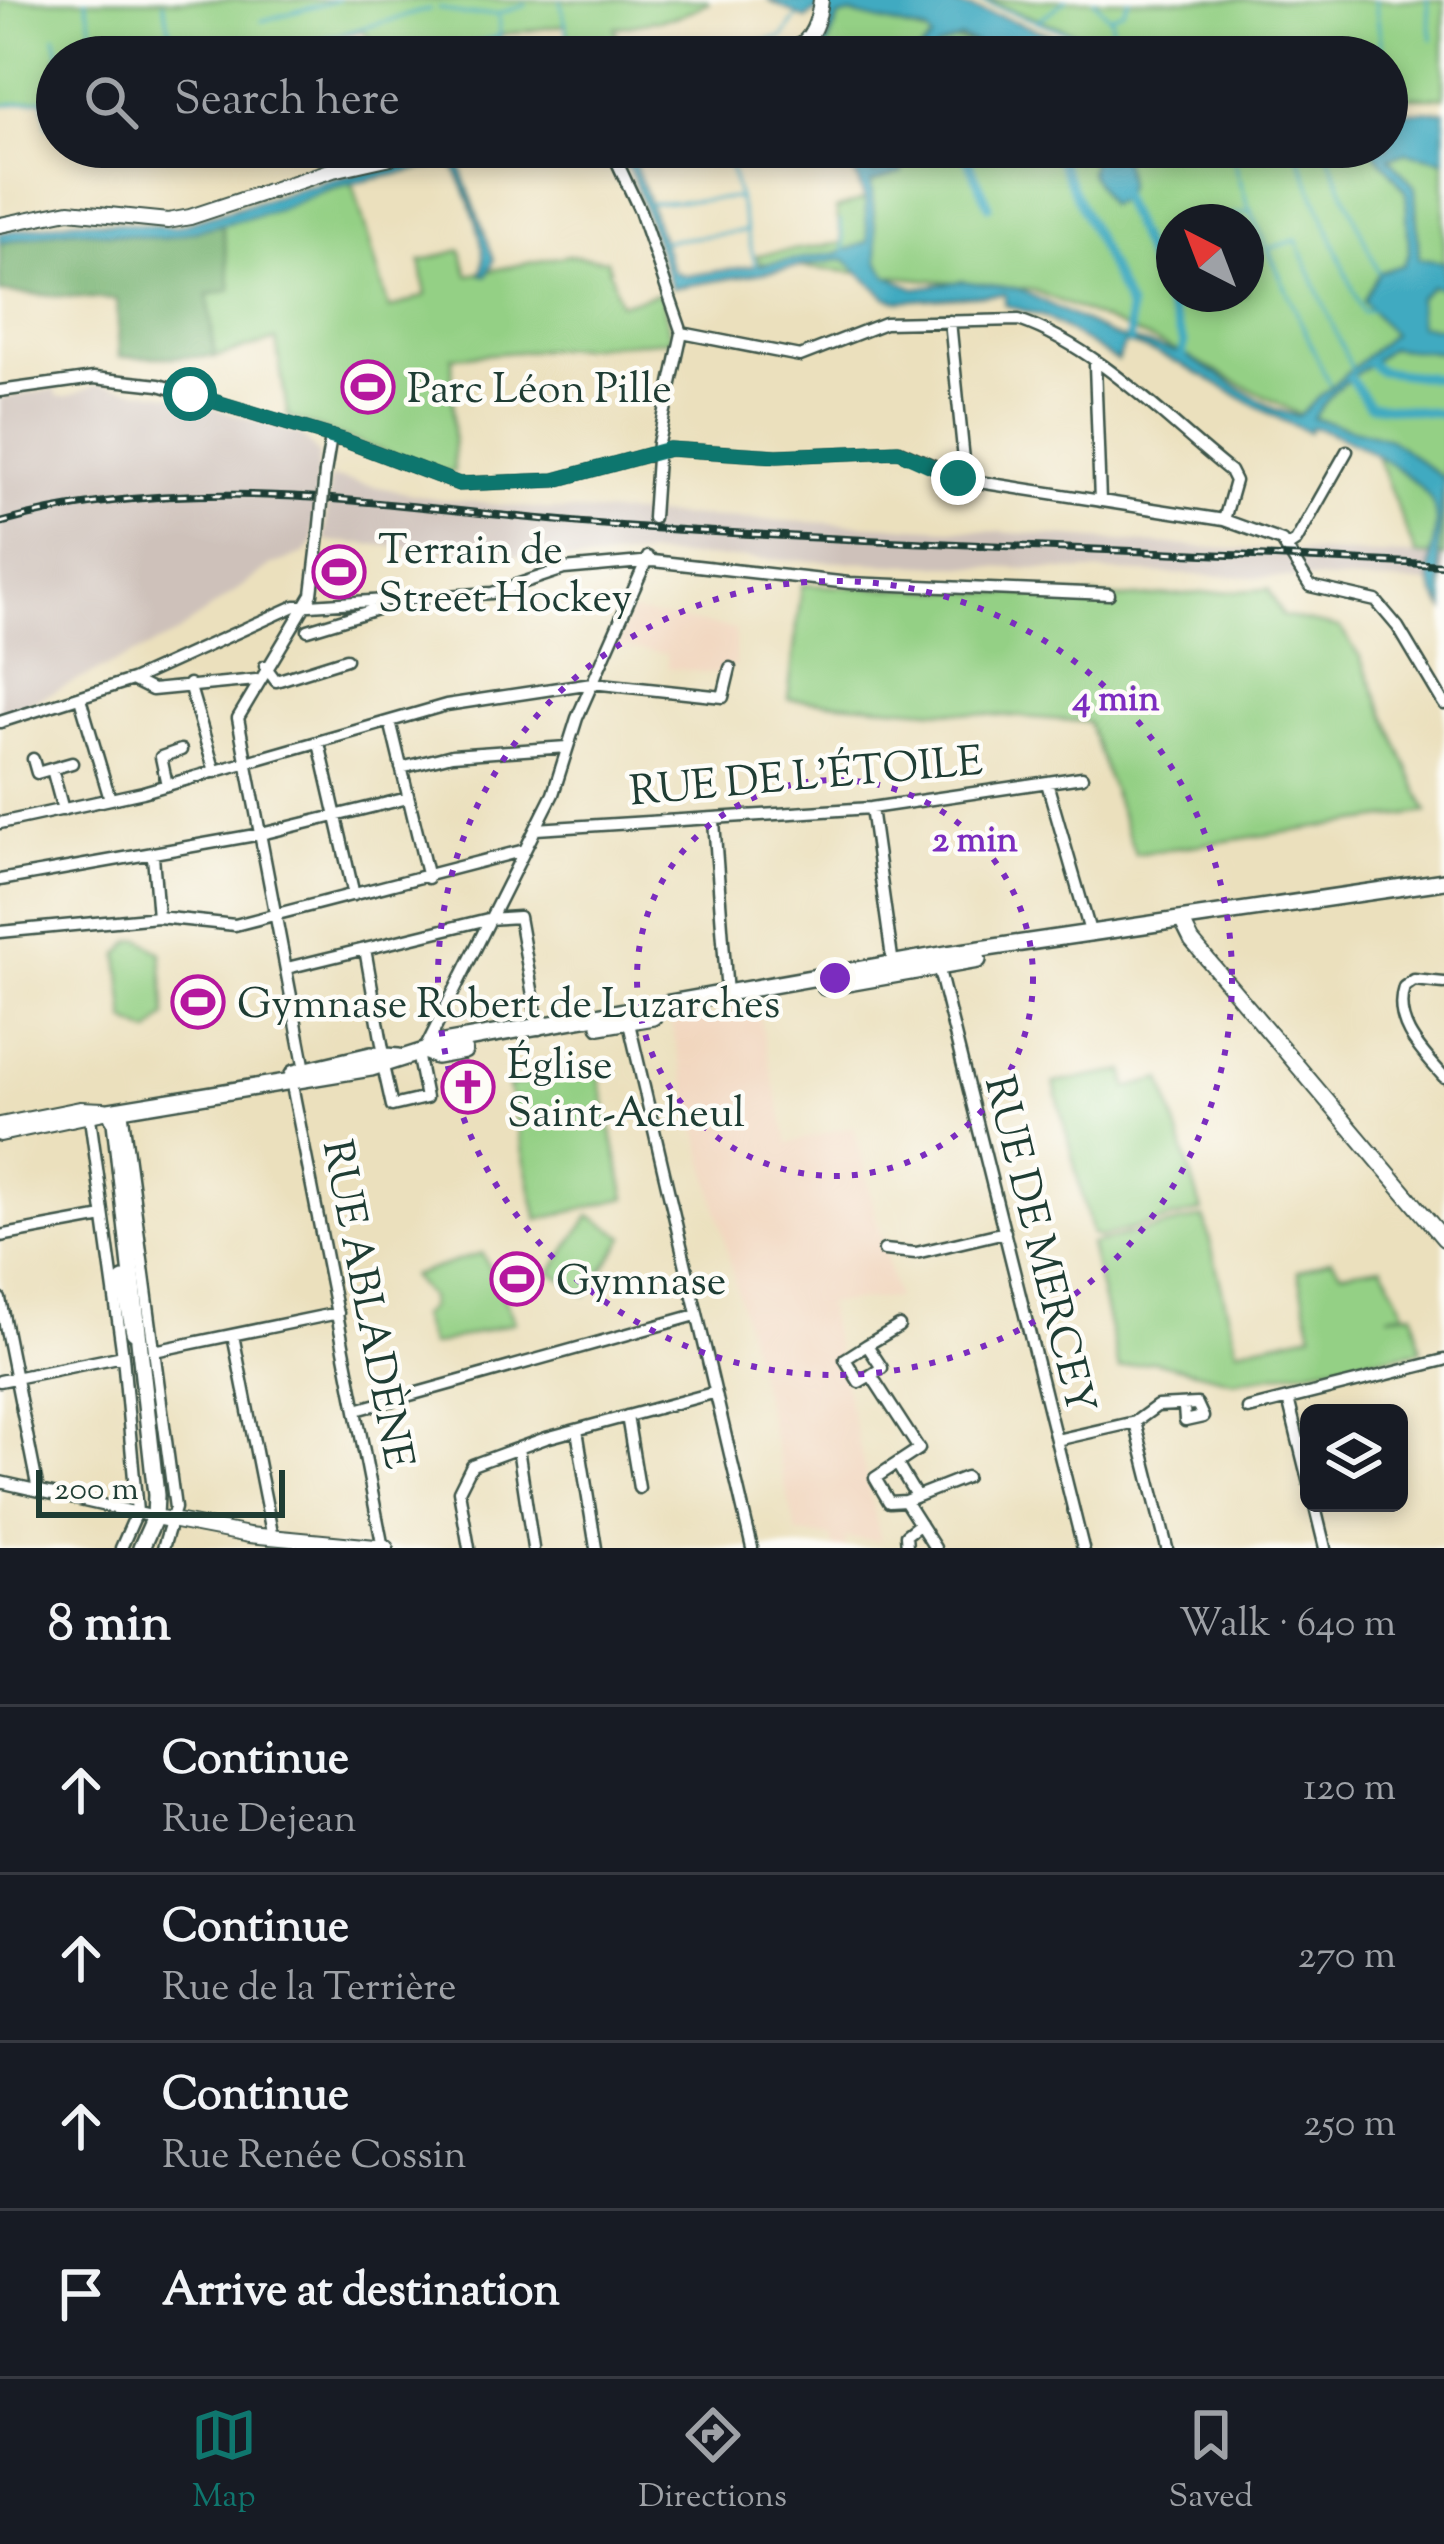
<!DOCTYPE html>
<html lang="en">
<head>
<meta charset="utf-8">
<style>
  body { margin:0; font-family:"Sorts Mill Goudy",serif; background:#242831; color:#f1f3f6 }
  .controls { position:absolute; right:36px; bottom:36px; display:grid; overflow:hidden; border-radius:18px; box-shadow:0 6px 18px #0003 }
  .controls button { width:108px; height:108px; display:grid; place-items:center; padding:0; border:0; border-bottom:3px solid #363941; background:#171b24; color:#f1f3f6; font:60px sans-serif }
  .compass { position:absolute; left:1156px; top:204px; width:108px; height:108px; border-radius:50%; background:#171b24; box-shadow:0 6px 18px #0003; rotate:318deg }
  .scale { position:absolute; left:36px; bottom:30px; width:249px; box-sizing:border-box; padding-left:12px; border:6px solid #1f3d34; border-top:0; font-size:33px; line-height:42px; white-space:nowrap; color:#1f3d34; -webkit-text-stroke:9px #fdfcf7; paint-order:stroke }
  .stop { position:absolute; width:36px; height:36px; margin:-27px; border:9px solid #0f766e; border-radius:50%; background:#fff }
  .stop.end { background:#0f766e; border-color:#fff; box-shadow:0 3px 12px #0008 }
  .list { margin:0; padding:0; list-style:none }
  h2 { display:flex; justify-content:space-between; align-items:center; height:156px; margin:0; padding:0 48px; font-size:51px }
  h2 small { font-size:39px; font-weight:400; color:#9ea1a6 }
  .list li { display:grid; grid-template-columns:78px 1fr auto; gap:36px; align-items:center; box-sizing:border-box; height:168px; padding:0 48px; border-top:3px solid #363941 }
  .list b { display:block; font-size:45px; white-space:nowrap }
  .list p { margin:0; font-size:39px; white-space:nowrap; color:#9ea1a6 }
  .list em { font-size:39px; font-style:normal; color:#9ea1a6 }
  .icon { flex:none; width:66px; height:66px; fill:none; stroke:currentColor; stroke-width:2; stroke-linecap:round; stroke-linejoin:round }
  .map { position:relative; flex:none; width:1444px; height:1548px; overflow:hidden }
  .search { position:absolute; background:#171b24; box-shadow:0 6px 18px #0003; left:36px; right:36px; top:36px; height:132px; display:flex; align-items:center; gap:30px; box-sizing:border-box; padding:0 42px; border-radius:66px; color:#9ea1a6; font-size:45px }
  .sheet { height:828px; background:#171b24 }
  nav { display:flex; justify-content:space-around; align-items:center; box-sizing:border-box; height:168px; border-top:3px solid #363941; background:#171b24; font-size:33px; color:#9ea1a6 }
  nav a { display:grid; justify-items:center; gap:6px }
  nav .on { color:#0f766e }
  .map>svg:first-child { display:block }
  .built { fill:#f1d5bd }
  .industrial { fill:#cec1ba }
  .green { fill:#94d085; stroke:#5a865c; stroke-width:3; fill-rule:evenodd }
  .forest { fill:#77b272; stroke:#4b7853; stroke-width:3 }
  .water { fill:#41aac1; stroke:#30747a; stroke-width:3 }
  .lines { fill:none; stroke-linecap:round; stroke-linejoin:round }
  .stream { stroke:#41aac1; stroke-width:3 }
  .canal { stroke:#41aac1; stroke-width:9 }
  .street-casing { stroke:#3e5549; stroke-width:15 }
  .secondary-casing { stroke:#3e5549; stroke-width:18 }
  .primary-casing { stroke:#3e5549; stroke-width:20 }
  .street { stroke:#fff; stroke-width:10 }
  .secondary { stroke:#fff; stroke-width:14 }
  .primary { stroke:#fff; stroke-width:15 }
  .rail-casing { stroke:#1f3d34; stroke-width:8 }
  .rail { stroke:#fdfcf7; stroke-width:3; stroke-dasharray:9; stroke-linecap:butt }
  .street-bridge-casing { stroke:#3e5549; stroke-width:15; stroke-linecap:butt }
  .street-bridge { stroke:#fff; stroke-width:10 }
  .route { stroke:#0f766e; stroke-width:15 }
  .ring { fill:none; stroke:#7b2cbf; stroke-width:6; stroke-dasharray:6 12 }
  .labels { text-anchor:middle; stroke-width:9; stroke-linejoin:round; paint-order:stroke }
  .poi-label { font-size:42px; fill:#1f3d34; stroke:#fdfcf7; text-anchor:start }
  .street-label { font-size:42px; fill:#1f3d34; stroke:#fdfcf7 }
  .centre { fill:#7b2cbf; stroke:#fdfcf7; stroke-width:6 }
  .ring-label { font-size:36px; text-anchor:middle; font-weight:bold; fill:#7b2cbf; stroke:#fdfcf7; stroke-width:9; stroke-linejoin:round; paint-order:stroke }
</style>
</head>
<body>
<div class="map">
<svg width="1444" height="1548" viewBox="0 0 1444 1548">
  <rect width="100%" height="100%" fill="#fdfcf7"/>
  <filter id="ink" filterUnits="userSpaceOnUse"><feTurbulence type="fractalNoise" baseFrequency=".00833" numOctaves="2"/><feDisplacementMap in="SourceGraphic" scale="24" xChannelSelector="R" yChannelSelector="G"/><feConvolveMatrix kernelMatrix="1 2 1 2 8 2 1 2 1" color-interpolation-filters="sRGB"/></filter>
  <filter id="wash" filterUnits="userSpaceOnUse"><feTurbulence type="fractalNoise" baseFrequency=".004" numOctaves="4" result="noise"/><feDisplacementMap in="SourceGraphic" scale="48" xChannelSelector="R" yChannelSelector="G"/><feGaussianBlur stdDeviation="2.7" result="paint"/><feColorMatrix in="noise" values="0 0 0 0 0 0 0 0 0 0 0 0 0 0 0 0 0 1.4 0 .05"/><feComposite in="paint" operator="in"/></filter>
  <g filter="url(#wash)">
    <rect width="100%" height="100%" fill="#ebe0bd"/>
    <path class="built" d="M 630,612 L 735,629 L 735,665 L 726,667 L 725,675 L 668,668 L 667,654 L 615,646 Z
      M 745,1010 L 751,1017 L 758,1012 L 788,1143 L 854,1126 L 896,1298 L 826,1303 L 881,1541 L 845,1538 L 846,1548 L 834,1548 L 831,1537 L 797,1534 L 671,1024 Z"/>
    <path class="industrial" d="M 99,384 L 171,395 L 302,435 L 319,455 L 313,542 L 304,554 L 272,565 L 173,636 L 23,706 L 24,712 L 0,719 L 0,398 L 56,389 L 57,396 L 67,397 Z
      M 330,477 L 437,499 L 555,510 L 973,530 L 1229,549 L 1444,556 L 1444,584 L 647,555 L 580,561 L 324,541 Z"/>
    <path class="green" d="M 0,0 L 707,0 L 709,2 L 680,16 L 615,28 L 622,57 L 572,57 L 566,25 L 500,35 L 502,57 L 387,57 L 362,30 L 274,53 L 57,57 L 57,97 L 0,106 Z
      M 985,0 L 1444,0 L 1444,97 L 1387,97 L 1387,57 L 1142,57 Z
      M 851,14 C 885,17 914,33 947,39 C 970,43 989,47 1013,57 L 808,57 L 828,38 L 830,16 Z
      M 845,147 L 1370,147 L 1429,155 L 1444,148 L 1444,556 L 1416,555 L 1376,454 L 1171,348 L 1033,290 L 759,263 L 757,255 L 843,243 L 836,209 L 865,199 ZM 1174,222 L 1246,222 L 1246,294 L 1174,294 Z
      M 352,182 L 389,309 L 426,295 L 420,261 L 461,250 L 468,275 L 569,255 L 607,260 L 620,304 L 661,293 L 671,340 L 452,357 L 454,472 L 437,471 L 288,417 L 276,340 L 215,357 L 207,294 L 230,290 L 222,224 Z
      M 802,585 L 1122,598 L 1269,589 L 1282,616 L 1340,628 L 1359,655 L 1427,812 L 1135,854 L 1088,722 L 788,699 Z
      M 141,939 L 161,953 L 166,1016 L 150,1033 L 126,1021 L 119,955 L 131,941 Z
      M 597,1067 L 626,1198 L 538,1220 L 508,1086 Z
      M 1125,1071 L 1127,1088 L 1162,1079 L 1202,1211 L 1100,1237 L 1092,1235 L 1054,1083 Z
      M 590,1215 L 625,1237 L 586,1295 L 551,1272 Z
      M 1204,1217 L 1237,1349 L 1312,1333 L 1298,1271 L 1331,1259 L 1342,1272 L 1382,1266 L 1405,1311 L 1388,1316 L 1413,1311 L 1421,1351 L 1235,1381 L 1153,1361 L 1119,1369 L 1090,1244 Z
      M 482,1253 L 515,1322 L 430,1346 L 420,1316 L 429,1308 L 429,1297 L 411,1276 Z"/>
    <path class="forest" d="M 222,224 L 231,290 L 208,295 L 215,357 L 119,357 L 117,300 L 0,292 L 0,243 L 71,229 L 177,234 Z"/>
    <path class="water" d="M 767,0 L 936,0 L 1000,16 L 1111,57 L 1013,57 L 961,38 L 915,57 L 932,39 L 928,32 L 851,14 L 839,17 L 824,54 L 830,57 L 808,57 L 828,38 L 830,16 L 815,11 L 806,19 Z
      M 1444,111 L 1444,160 L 1406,152 L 1389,158 L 1415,187 L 1419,259 L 1444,262 L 1444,289 L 1432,286 L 1418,299 L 1419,325 L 1444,329 L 1444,353 L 1390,348 L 1335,390 L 1313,418 L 1390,439 L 1444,479 L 1438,551 L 1444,608 C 1413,570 1443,542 1434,508 C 1427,478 1341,432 1311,427 L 1309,432 C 1245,407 1193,361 1125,343 L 1117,361 L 1045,317 L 1005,305 L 1005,294 L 899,301 L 887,298 L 844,259 L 672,288 L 633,177 L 616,147 L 630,150 L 673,271 L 686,276 L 838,253 L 868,242 L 865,199 L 845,147 L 853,147 L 873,174 L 894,168 L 891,147 L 902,172 L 871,182 L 878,261 L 888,276 L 915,288 L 962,281 L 1019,289 L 1113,336 L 1183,354 L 1276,410 L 1298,416 L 1392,334 L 1363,301 L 1379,272 L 1403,265 L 1409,254 L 1406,191 L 1370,147 L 1387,147 L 1387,112 Z
      M 473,147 L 517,147 L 459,163 L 494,260 L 487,276 L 481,274 C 491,253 465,182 451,163 L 329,188 L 273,212 L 161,239 L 71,229 L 0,243 L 0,233 L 76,220 L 174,227 L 329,180 Z
      M 1095,147 L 1121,147 L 1127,184 L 1121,199 L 1108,205 L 1090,173 Z"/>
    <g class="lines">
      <path class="stream" d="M 86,0 L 98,57
        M 977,0 L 1136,57
        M 1094,0 L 1112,20 L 1111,45
        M 1375,0 L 1383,57
        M 1427,0 L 1432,39
        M 561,2 L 572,57
        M 163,3 L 173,42
        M 439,8 L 464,15 L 498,14 L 500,36 L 450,51
        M 500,13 L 526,5
        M 1112,16 L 1123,11 L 1129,0
        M 1040,19 L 1066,0
        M 261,21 L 339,0
        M 55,36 L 60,57
        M 274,53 L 430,9
        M 218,57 L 239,51 L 301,57
        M 696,57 L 783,37 L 796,17
        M 43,99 L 48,127
        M 0,106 L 57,97
        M 725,147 L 756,267
        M 888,147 L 895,167
        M 1199,147 L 1200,148
        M 1230,147 L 1247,203 L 1329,384
        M 1295,147 L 1362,312 L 1371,310
        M 1325,147 L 1378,272
        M 651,203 L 737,198
        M 840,221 L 845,253
        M 1233,222 L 1232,215 L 1252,211
        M 663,241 L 746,231
        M 1271,248 L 1296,240 L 1353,372"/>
      <path class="canal" d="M 930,50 L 933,57
        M 962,147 L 989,206
        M 1053,147 L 1129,308 L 1130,341
        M 1118,190 L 1184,342 L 1182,357
        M 1369,362 L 1380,371 L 1444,379
        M 1350,378 L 1369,405 L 1444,414"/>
    </g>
  </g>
  <g filter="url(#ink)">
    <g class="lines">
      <g class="street-casing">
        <path id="street" d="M 610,147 L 640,211 L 682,333 L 658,443 L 653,518
          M 950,321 L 966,480
          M 682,333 L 800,356 L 885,323 L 1019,320 C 1098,347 1166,420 1230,471 L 1235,481 L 1224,520
          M 1095,365 L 1100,501
          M 0,391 L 94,378 L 159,385 L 346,441 L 459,484 L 555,480 L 669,449 L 777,456 L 899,451 L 966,480 L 1224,520 L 1282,541 L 1310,586 L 1376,601 L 1398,627 L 1444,704
          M 325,473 L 331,437
          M 1287,547 L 1296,541 L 1347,451
          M 308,630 L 380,608
          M 265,666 L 276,681 L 346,659
          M 132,680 L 152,690 L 256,680
          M 189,684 L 215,772
          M 80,698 L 110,799
          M 390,721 L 428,878
          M 0,722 L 132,680 L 295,606 L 492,593 L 564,569 L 653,561 L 849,583 L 1109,594
          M 319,743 L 354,895
          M 33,759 L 37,773 L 72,763
          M 401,768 L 452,755 L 567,747
          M 52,769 L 63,810
          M 1047,783 L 1091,935
          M 167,785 L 161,757 L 181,750
          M 871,808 L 893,965
          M 714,821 L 727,994
          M 0,823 L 143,792 L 446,705 L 592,683 L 723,697 L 730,668
          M 536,829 L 871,808 L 1082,777
          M 153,856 L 158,917
          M 0,880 L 261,834 L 408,798
          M 0,932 L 158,917 L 235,925 L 525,850
          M 365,949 L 384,1055
          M 938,966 L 1083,1548
          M 287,968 L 488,919 L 519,917 L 539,1029
          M 1444,983 L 1414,980 L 1404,987 C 1392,1023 1422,1052 1444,1077
          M 628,1019 L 752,1548
          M 424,1051 L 553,794 L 577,718 L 648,557
          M 383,1066 L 392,1106 L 426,1098 L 417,1053
          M 290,1075 L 383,1548
          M 306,1075 L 238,718 L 312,594 L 319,535
          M 122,1109 L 175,1508 L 163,1548
          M 90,1118 L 123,1356 L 137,1512 L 121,1548
          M 0,1236 L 103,1217
          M 884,1250 L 916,1253 L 1005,1232
          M 0,1299 L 38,1490
          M 899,1326 L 867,1345 L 882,1368 L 871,1375 L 919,1449 L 875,1478 L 889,1502 L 905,1501 L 935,1548
          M 233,1335 L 273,1538
          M 867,1345 L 845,1359 L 859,1382 L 871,1375
          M 154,1351 L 338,1313
          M 0,1381 L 123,1356
          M 1288,1399 L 1309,1484
          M 360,1409 L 696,1315
          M 1248,1409 L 1444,1360
          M 627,1416 L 639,1488
          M 1135,1422 L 1167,1548
          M 577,1430 L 596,1548
          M 1056,1440 L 1135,1422 L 1157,1406 L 1197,1404 L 1203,1417 L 1185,1421 L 1184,1407
          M 518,1448 L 533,1548
          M 897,1464 L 915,1494
          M 0,1482 L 155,1517
          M 905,1501 L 966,1477
          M 1314,1503 L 1325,1548
          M 469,1548 L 459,1491 L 472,1465 L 546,1438 L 713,1393
          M 907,1548 L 906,1535 L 920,1524"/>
      </g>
      <g class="secondary-casing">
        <path id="secondary" d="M 769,57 C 804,51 817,35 821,0
          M 0,225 L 69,211 L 168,221 L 190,217 L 333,170 L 436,147
          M 1182,921 L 1192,941 L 1444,1239
          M 0,1125 L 80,1109 L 104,1110
          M 0,1134 L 109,1111
          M 155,1517 L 249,1535 L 386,1548"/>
      </g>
      <g class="primary-casing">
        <path id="primary" d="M 825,987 L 978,960
          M 600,1026 L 653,1017
          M 424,1051 L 438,1044 L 947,954 L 1444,881
          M 294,1073 L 371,1055 L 399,1057
          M 109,1111 L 371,1068 L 424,1051 L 436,1056 L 464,1051
          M 109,1111 L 115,1122 L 156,1495 L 155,1517 L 141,1548
          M 123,1280 L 134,1332"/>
      </g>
      <use href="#street" class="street"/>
      <use href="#secondary" class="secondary"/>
      <use href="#primary" class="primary"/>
      <g class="rail-casing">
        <path id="rail" d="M 0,523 C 205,465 413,512 621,526 C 895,545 1170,550 1444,565"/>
      </g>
      <use href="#rail" class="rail"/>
      <g class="street-bridge-casing">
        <path id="street-bridge" d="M 319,535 L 325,473"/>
      </g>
      <use href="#street-bridge" class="street-bridge"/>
    </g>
  </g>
  <g class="lines" filter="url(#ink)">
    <path class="route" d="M 190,394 L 346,441 L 459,484 L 555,480 L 669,449 L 777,456 L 898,451 L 958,478"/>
  </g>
  <g class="ring">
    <circle cx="835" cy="978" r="198"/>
    <circle cx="835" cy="978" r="397"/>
  </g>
  <defs>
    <g id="stadium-ring" transform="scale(2.7)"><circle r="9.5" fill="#fdfcf7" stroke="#b5179e" stroke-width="1.5"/><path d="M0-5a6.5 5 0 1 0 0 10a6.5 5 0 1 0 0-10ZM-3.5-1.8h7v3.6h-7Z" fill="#b5179e"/></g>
    <g id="church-ring" transform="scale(2.7)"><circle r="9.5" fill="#fdfcf7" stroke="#b5179e" stroke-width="1.5"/><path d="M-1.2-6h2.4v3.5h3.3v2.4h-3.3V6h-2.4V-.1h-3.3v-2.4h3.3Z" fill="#b5179e"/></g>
  </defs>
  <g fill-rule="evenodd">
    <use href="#stadium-ring" x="368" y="387"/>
    <use href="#stadium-ring" x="339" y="572"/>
    <use href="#stadium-ring" x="198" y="1002"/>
    <use href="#church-ring" x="468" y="1087"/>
    <use href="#stadium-ring" x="517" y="1279"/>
  </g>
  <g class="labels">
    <g class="poi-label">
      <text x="407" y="402">Parc Léon Pille</text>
      <text x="378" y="563">Terrain de<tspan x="378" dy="48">Street Hockey</tspan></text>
      <text x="237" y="1017">Gymnase Robert de Luzarches</text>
      <text x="507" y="1078">Église<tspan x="507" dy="48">Saint-Acheul</tspan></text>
      <text x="556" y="1294">Gymnase</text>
    </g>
    <g class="street-label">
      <text transform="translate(806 774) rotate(-5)" y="15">RUE DE L'ÉTOILE</text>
      <text transform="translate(1042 1244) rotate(76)" y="15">RUE DE MERCEY</text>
      <text transform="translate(370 1304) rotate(79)" y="15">RUE ABLADÈNE</text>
    </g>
  </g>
  <circle cx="835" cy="978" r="18" class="centre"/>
  <g class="ring-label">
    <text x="1116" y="710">4 min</text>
    <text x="975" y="851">2 min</text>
  </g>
</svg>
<div class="controls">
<button><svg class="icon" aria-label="layers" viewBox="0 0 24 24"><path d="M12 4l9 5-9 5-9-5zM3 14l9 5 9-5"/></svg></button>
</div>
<svg class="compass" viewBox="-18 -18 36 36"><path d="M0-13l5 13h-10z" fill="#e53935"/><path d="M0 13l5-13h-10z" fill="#9ea1a6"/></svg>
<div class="scale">200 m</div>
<div class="stop" style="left:190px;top:394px"></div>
<div class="stop end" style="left:958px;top:478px"></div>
<div class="search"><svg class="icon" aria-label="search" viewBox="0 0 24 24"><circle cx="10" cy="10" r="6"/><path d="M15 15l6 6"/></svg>Search here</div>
</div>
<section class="sheet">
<h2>8 min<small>Walk · 640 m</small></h2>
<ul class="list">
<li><svg class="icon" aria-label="ahead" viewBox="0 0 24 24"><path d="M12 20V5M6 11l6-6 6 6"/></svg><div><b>Continue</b><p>Rue Dejean</p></div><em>120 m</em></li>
<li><svg class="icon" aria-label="ahead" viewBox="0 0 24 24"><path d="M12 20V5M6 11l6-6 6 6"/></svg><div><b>Continue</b><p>Rue de la Terrière</p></div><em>270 m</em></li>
<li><svg class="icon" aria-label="ahead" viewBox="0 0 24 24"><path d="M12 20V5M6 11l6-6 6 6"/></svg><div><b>Continue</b><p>Rue Renée Cossin</p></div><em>250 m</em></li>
<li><svg class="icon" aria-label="arrive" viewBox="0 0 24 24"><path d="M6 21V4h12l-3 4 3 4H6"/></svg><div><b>Arrive at destination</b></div></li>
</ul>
</section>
<nav>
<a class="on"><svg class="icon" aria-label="map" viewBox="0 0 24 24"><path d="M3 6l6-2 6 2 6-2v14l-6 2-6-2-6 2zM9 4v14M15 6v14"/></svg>Map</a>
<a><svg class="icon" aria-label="directions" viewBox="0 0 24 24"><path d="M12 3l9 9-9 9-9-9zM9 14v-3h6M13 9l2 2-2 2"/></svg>Directions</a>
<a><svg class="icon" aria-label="saved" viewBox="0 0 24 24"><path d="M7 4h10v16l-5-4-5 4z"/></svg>Saved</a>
</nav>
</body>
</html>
